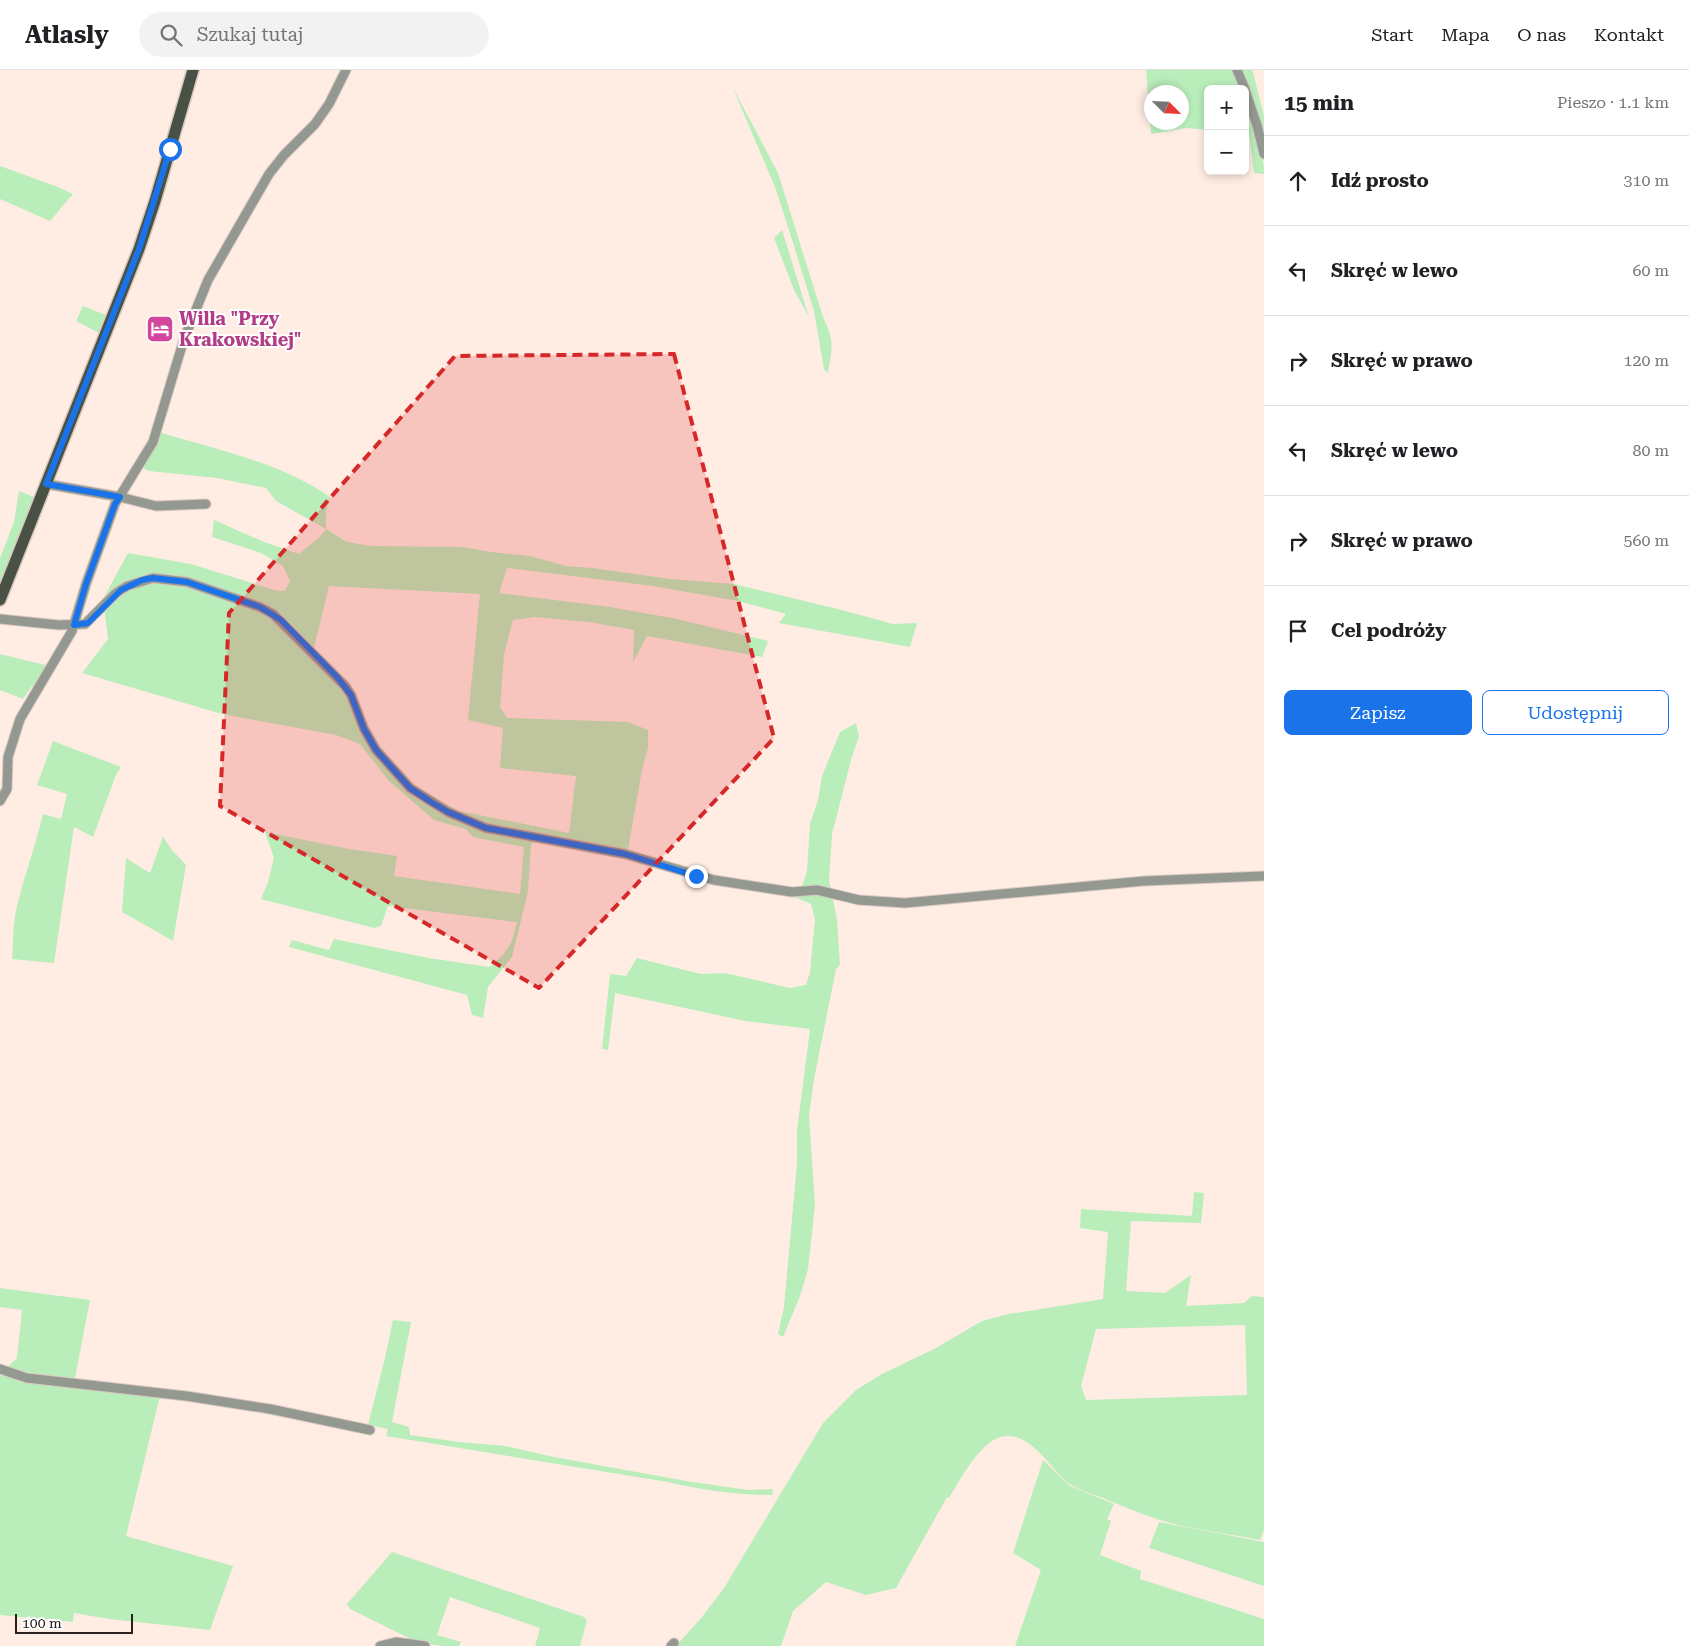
<!DOCTYPE html>
<html lang="pl">
<head>
<meta charset="utf-8">
<style>
  body { margin:0; font-family:"Roboto Serif",serif; background:#f2f2f2; color:#202124 }
  .controls { position:absolute; right:15px; top:15px; display:grid; overflow:hidden; border-radius:8px; box-shadow:0 2px 8px #0003 }
  .controls button { width:45px; height:45px; display:grid; place-items:center; padding:0; border:0; border-bottom:1px solid #e0e0e0; background:#fff; color:#202124; font:25px sans-serif }
  .compass { position:absolute; left:1144px; top:15px; width:45px; height:45px; border-radius:50%; background:#fff; box-shadow:0 2px 8px #0003; rotate:114deg }
  .scale { position:absolute; left:15px; bottom:12px; width:118px; box-sizing:border-box; padding-left:5px; border:2px solid #28201c; border-top:0; font-size:14px; line-height:18px; white-space:nowrap; color:#28201c; -webkit-text-stroke:4px #fefefe; paint-order:stroke }
  .stop { position:absolute; width:15px; height:15px; margin:-11px; border:4px solid #1a73e8; border-radius:50%; background:#fff }
  .stop.end { background:#1a73e8; border-color:#fff; box-shadow:0 1px 5px #0008 }
  .list { margin:0; padding:0; list-style:none }
  h2 { display:flex; justify-content:space-between; align-items:center; height:65px; margin:0; padding:0 20px; font-size:21px }
  h2 small { font-size:16px; font-weight:400; color:#757577 }
  .list li { display:grid; grid-template-columns:32px 1fr auto; gap:15px; align-items:center; box-sizing:border-box; height:90px; padding:0 20px; border-top:1px solid #e0e0e0 }
  .list b { display:block; font-size:19px; white-space:nowrap }
  .list em { font-size:16px; font-style:normal; color:#757577 }
  .actions { display:flex; gap:10px; padding:15px 20px }
  .actions a { flex:1; padding:11px 0; border:1px solid #1a73e8; border-radius:8px; text-align:center; font-size:18px; color:#1a73e8 }
  .actions .main { background:#1a73e8; color:#fff }
  .icon { flex:none; width:28px; height:28px; fill:none; stroke:currentColor; stroke-width:2; stroke-linecap:round; stroke-linejoin:round }
  .map { position:relative; flex:none; width:1264px; height:1576px; overflow:hidden }
  header { display:flex; align-items:center; gap:30px; box-sizing:border-box; height:70px; padding:0 25px; background:#fff; border-bottom:1px solid #e0e0e0 }
  header strong { font-size:24px }
  nav { display:flex; gap:28px; margin-inline-start:auto; font-size:18px }
  .search { width:350px; height:45px; background:#f2f2f2; display:flex; align-items:center; gap:12px; box-sizing:border-box; padding:0 18px; border-radius:28px; color:#757577; font-size:19px }
  main { display:flex }
  aside { flex:1; background:#fff }
  .map>svg:first-child { display:block }
  .green { fill:#b9edba; fill-rule:evenodd }
  .lines { fill:none; stroke-linecap:round; stroke-linejoin:round }
  .minor-casing { stroke:#d8c8c0; stroke-width:11 }
  .major-casing { stroke:#d8c8c0; stroke-width:14 }
  .minor { stroke:#939891; stroke-width:9 }
  .major { stroke:#485144; stroke-width:11 }
  .route { stroke:#1a73e8; stroke-width:6 }
  .marked { fill:#d62828; fill-opacity:0.2; stroke:#d62828; stroke-width:4; stroke-dasharray:10 6; stroke-linejoin:round }
  .labels { text-anchor:middle; stroke-width:4; stroke-linejoin:round; paint-order:stroke }
  .hotel-label { font-size:18px; font-weight:bold; fill:#b23c85; stroke:#fefefe; text-anchor:start }
</style>
</head>
<body>
<header>
<strong>Atlasly</strong>
<div class="search"><svg class="icon" aria-label="search" viewBox="0 0 24 24"><circle cx="10" cy="10" r="6"/><path d="M15 15l6 6"/></svg>Szukaj tutaj</div>
<nav><a>Start</a><a>Mapa</a><a>O nas</a><a>Kontakt</a></nav>
</header>
<main>
<div class="map">
<svg width="1264" height="1576" viewBox="0 0 1264 1576">
  <rect width="100%" height="100%" fill="#ffede4"/>
  <path class="green" d="M 1146,0 L 1234,0 L 1241,19 L 1208,19 L 1208,60 L 1187,58 L 1151,64 ZM 1152,22 L 1182,22 L 1182,52 L 1152,52 Z
    M 1241,0 L 1252,0 L 1253,2 L 1264,46 L 1264,68 Z
    M 732,16 L 778,103 L 823,247 C 835,271 832,278 828,303 L 824,299 L 814,241 L 790,163 L 775,117 Z
    M 1245,30 C 1254,53 1264,79 1264,104 L 1254,103 L 1249,64 L 1245,63 Z
    M 0,96 L 58,117 L 73,124 L 50,151 L 0,129 Z
    M 782,160 L 809,247 L 794,220 L 774,168 Z
    M 83,236 L 106,245 L 99,263 L 76,251 Z
    M 159,362 C 217,380 280,392 330,427 L 326,441 L 326,459 L 347,472 L 372,476 L 463,477 L 491,482 L 530,486 L 566,496 L 592,498 L 670,509 L 734,514 L 842,540 L 893,554 L 917,553 L 910,577 L 779,553 L 786,544 L 738,531 L 653,516 L 507,498 L 499,523 L 610,537 L 677,549 L 768,571 L 762,587 L 647,566 L 633,592 L 634,560 L 589,552 L 535,547 L 513,550 L 504,584 L 500,637 L 507,648 L 628,652 L 648,660 L 648,678 L 642,699 L 628,780 L 625,788 L 540,771 L 531,774 L 528,821 L 512,887 L 488,917 L 483,948 L 472,945 L 467,925 L 289,877 L 292,870 L 329,880 L 334,869 L 429,888 L 489,897 C 507,883 512,875 517,852 L 388,836 L 381,856 L 374,858 L 261,829 L 268,812 L 274,788 L 265,762 L 349,779 L 397,786 L 394,806 L 520,824 L 524,777 L 473,767 L 466,759 L 434,750 L 389,711 L 360,674 L 336,665 L 222,644 L 82,603 L 108,569 L 103,529 L 128,483 L 191,494 L 274,520 L 285,521 L 290,511 L 283,496 L 261,483 L 212,467 L 214,450 L 264,472 L 299,484 L 320,467 L 326,459 L 276,431 L 266,418 L 217,408 L 149,401 L 141,397 ZM 329,516 L 480,524 L 468,650 L 503,658 L 500,698 L 576,706 L 569,763 L 459,741 L 415,716 L 396,697 L 370,663 L 354,620 L 314,578 Z
    M 19,421 L 34,427 L 0,513 L 0,488 L 14,452 Z
    M 0,584 L 54,597 L 40,620 L 32,616 L 23,629 L 0,620 Z
    M 856,653 L 859,666 L 851,690 L 832,764 L 829,811 L 837,849 L 840,895 L 836,899 L 814,1009 L 809,1046 L 815,1135 L 808,1199 L 800,1226 L 783,1267 L 778,1264 L 784,1237 L 797,1094 L 797,1061 L 810,959 L 745,951 L 615,923 L 608,980 L 602,979 L 610,904 L 626,906 L 637,888 L 701,904 L 725,903 L 790,918 L 806,915 L 810,902 L 815,849 L 811,834 L 792,826 L 802,816 L 807,801 L 810,754 L 818,730 L 822,706 L 840,662 Z
    M 53,671 L 121,697 L 116,705 L 93,767 L 74,757 L 54,893 L 12,889 C 13,875 13,860 15,846 C 22,811 35,778 43,744 L 61,749 L 67,724 L 37,715 Z
    M 163,767 L 172,780 L 186,795 L 173,871 L 122,842 L 126,788 L 150,803 Z
    M 1194,1122 L 1204,1123 L 1201,1153 L 1131,1151 L 1126,1221 L 1165,1223 L 1191,1205 L 1186,1236 L 1244,1233 L 1252,1226 L 1264,1227 L 1264,1460 L 1260,1470 C 1227,1463 1192,1460 1160,1450 C 1141,1444 1122,1436 1103,1428 C 1093,1424 1081,1421 1071,1415 C 1052,1402 1033,1364 1006,1366 C 982,1367 960,1410 949,1428 L 947,1427 L 896,1518 L 866,1525 L 826,1512 L 793,1541 L 781,1576 L 676,1576 L 702,1547 L 724,1518 L 823,1353 L 856,1320 L 882,1304 L 936,1278 L 982,1251 L 1009,1244 L 1103,1229 L 1108,1162 L 1080,1158 L 1081,1139 L 1192,1146 ZM 1245,1255 L 1247,1325 L 1086,1330 L 1081,1316 L 1096,1259 Z
    M 0,1218 L 90,1230 L 75,1308 L 31,1303 L 6,1298 L 17,1288 L 22,1240 L 0,1237 Z
    M 393,1250 L 411,1252 L 392,1352 L 409,1357 L 410,1365 L 459,1372 L 506,1376 L 554,1387 L 686,1411 L 748,1420 L 773,1419 L 772,1425 C 737,1425 702,1420 668,1412 L 386,1366 L 388,1359 L 368,1355 L 385,1288 Z
    M 0,1305 L 22,1310 L 160,1326 L 126,1466 L 233,1496 L 210,1560 L 109,1549 L 74,1543 L 73,1552 L 0,1545 Z
    M 1043,1390 L 1070,1416 L 1114,1434 L 1107,1449 L 1111,1451 L 1100,1485 L 1141,1501 L 1140,1509 L 1264,1549 L 1264,1576 L 1015,1576 L 1041,1500 L 1013,1483 Z
    M 1159,1452 L 1264,1472 L 1264,1516 L 1149,1478 Z
    M 392,1482 L 584,1547 L 587,1551 L 580,1576 L 535,1576 L 540,1558 L 450,1527 L 437,1565 L 461,1572 L 459,1576 L 443,1576 L 419,1573 L 350,1539 L 347,1534 Z"/>
  <g class="lines">
    <g class="minor-casing">
      <path id="minor" d="M 1237,0 L 1245,19
        M 1245,20 L 1257,55 L 1264,84
        M 46,414 L 120,427 L 156,436 L 206,434
        M 0,549 L 59,555 L 85,554 L 116,523 L 127,516 L 153,508 L 187,512 L 260,537 L 273,544 L 345,616 L 351,625 L 364,659 L 376,680 L 410,718 L 448,742 L 486,758 L 625,784 L 714,810 L 792,822 L 817,820 L 859,830 L 905,833 L 1144,811 L 1264,806
        M 0,731 L 7,719 L 8,687 L 20,649 L 72,561 L 86,514 L 115,434 L 153,372 L 184,269 L 208,210 L 269,104 L 284,85 L 315,54 L 329,34 L 346,0
        M 0,1299 L 27,1308 L 186,1326 L 270,1339 L 370,1360
        M 380,1576 L 396,1572 L 425,1576
        M 671,1576 L 674,1573"/>
    </g>
    <g class="major-casing">
      <path id="major" d="M 0,530 L 139,179 L 155,131 L 193,0"/>
    </g>
    <use href="#minor" class="minor"/>
    <use href="#major" class="major"/>
  </g>
  <g class="lines">
    <path class="route" d="M 170,79 L 139,179 L 46,414 L 120,427 L 115,434 L 86,514 L 74,555 L 88,553 L 121,520 L 142,510 L 153,508 L 187,512 L 260,537 L 281,550 L 337,607 L 351,625 L 364,659 L 376,680 L 410,718 L 431,732 L 448,742 L 486,758 L 625,784 L 696,806"/>
  </g>
  <path class="marked" d="M 674,284 L 774,668 L 539,918 L 220,736 L 229,543 L 455,286 Z"/>
  <defs>
    <g id="hotel-square" transform="scale(1.4375)"><rect x="-9" y="-9" width="18" height="18" rx="4" fill="#d1479c" stroke="#fefefe"/><path d="M-6-4.5h1.5V1H6V5H4.5V3h-9V5H-6ZM-4 0a1.8 1.8 0 1 1 3.6 0ZM.5 0V-2.5h3Q6-2.5 6 0Z" fill="#fff"/></g>
  </defs>
  <g fill-rule="evenodd">
    <use href="#hotel-square" x="160" y="259"/>
  </g>
  <g class="labels">
    <g class="hotel-label">
      <text x="179" y="255">Willa "Przy<tspan x="179" dy="21">Krakowskiej"</tspan></text>
    </g>
  </g>
</svg>
<div class="controls">
<button>+</button>
<button>−</button>
</div>
<svg class="compass" viewBox="-18 -18 36 36"><path d="M0-13l5 13h-10z" fill="#e53935"/><path d="M0 13l5-13h-10z" fill="#757577"/></svg>
<div class="scale">100 m</div>
<div class="stop" style="left:170px;top:79px"></div>
<div class="stop end" style="left:696px;top:806px"></div>
</div>
<aside>
<h2>15 min<small>Pieszo · 1.1 km</small></h2>
<ul class="list">
<li><svg class="icon" aria-label="ahead" viewBox="0 0 24 24"><path d="M12 20V5M6 11l6-6 6 6"/></svg><div><b>Idź prosto</b></div><em>310 m</em></li>
<li><svg class="icon" aria-label="left" viewBox="0 0 24 24"><path d="M17 20v-9H6M10 6l-5 5 5 5"/></svg><div><b>Skręć w lewo</b></div><em>60 m</em></li>
<li><svg class="icon" aria-label="right" viewBox="0 0 24 24"><path d="M7 20v-9h11M14 6l5 5-5 5"/></svg><div><b>Skręć w prawo</b></div><em>120 m</em></li>
<li><svg class="icon" aria-label="left" viewBox="0 0 24 24"><path d="M17 20v-9H6M10 6l-5 5 5 5"/></svg><div><b>Skręć w lewo</b></div><em>80 m</em></li>
<li><svg class="icon" aria-label="right" viewBox="0 0 24 24"><path d="M7 20v-9h11M14 6l5 5-5 5"/></svg><div><b>Skręć w prawo</b></div><em>560 m</em></li>
<li><svg class="icon" aria-label="arrive" viewBox="0 0 24 24"><path d="M6 21V4h12l-3 4 3 4H6"/></svg><div><b>Cel podróży</b></div></li>
</ul>
<div class="actions"><a class="main">Zapisz</a><a>Udostępnij</a></div>
</aside>
</main>
</body>
</html>
